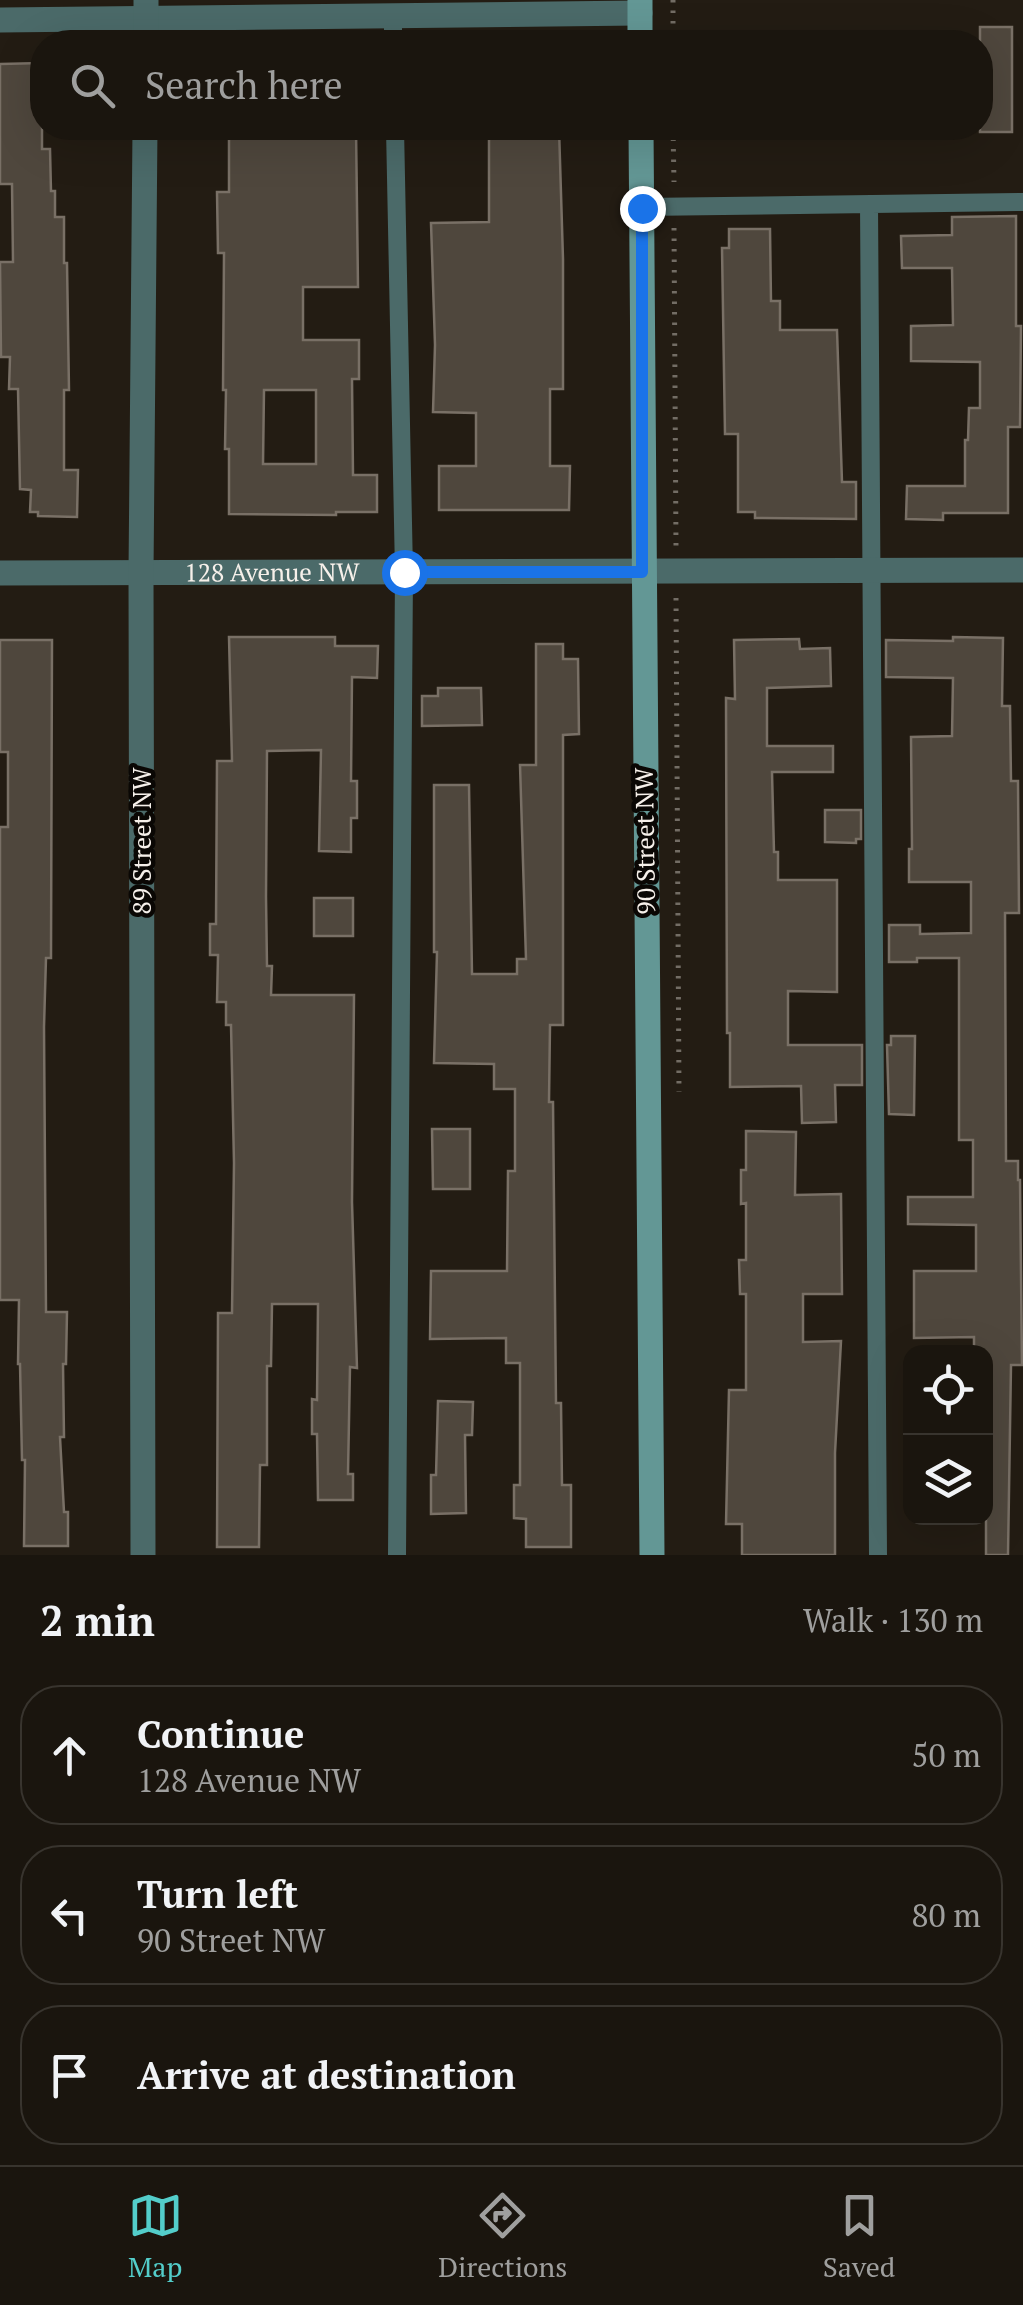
<!DOCTYPE html>
<html lang="en">
<head>
<meta charset="utf-8">
<style>
  body { margin:0; font-family:"PT Serif",serif; background:#231e17; color:#f1f3f6 }
  .controls { position:absolute; right:30px; bottom:30px; display:grid; overflow:hidden; border-radius:20px; box-shadow:0 10px 40px #0002 }
  .controls button { width:90px; height:90px; display:grid; place-items:center; padding:0; border:0; border-bottom:2px solid #38342e; background:#1a150e; color:#f1f3f6; font:50px sans-serif }
  .stop { position:absolute; width:30px; height:30px; margin:-22px; border:8px solid #1a73e8; border-radius:50%; background:#fff }
  .stop.end { background:#1a73e8; border-color:#fff; box-shadow:0 2px 10px #0008 }
  .list { margin:0; padding:0; list-style:none }
  h2 { display:flex; justify-content:space-between; align-items:center; height:130px; margin:0; padding:0 40px; font-size:42px }
  h2 small { font-size:32px; font-weight:400; color:#9f9f9e }
  .list li { display:grid; grid-template-columns:65px 1fr auto; gap:30px; align-items:center; box-sizing:border-box; height:140px; margin:0 20px 20px; padding:0 20px; border:2px solid #38342e; border-radius:40px }
  .list b { display:block; font-size:38px; white-space:nowrap }
  .list p { margin:0; font-size:32px; white-space:nowrap; color:#9f9f9e }
  .list em { font-size:32px; font-style:normal; color:#9f9f9e }
  .icon { flex:none; width:55px; height:55px; fill:none; stroke:currentColor; stroke-width:2; stroke-linecap:round; stroke-linejoin:round }
  .map { position:relative; flex:none; width:1023px; height:1555px; overflow:hidden }
  .search { position:absolute; background:#1a150e; box-shadow:0 10px 40px #0002; left:30px; right:30px; top:30px; height:110px; display:flex; align-items:center; gap:25px; box-sizing:border-box; padding:0 35px; border-radius:40px; color:#9f9f9e; font-size:38px }
  .sheet { height:610px; background:#1a150e }
  nav { display:flex; justify-content:space-around; align-items:center; box-sizing:border-box; height:140px; border-top:2px solid #38342e; background:#1a150e; font-size:28px; color:#9f9f9e }
  nav a { display:grid; justify-items:center; gap:5px }
  nav .on { color:#53cdca }
  .map>svg:first-child { display:block }
  .building { fill:#4f473d; stroke:#797066; stroke-width:2.5; fill-rule:evenodd }
  .lines { fill:none; stroke-linecap:round; stroke-linejoin:round }
  .path { stroke:#736d65; stroke-width:5; stroke-dasharray:2.5 8; stroke-linecap:butt }
  .lane { stroke:#4b6a69; stroke-width:18 }
  .street { stroke:#4b6a69; stroke-width:25 }
  .secondary { stroke:#639795; stroke-width:25 }
  .route { stroke:#1a73e8; stroke-width:12 }
  .labels { text-anchor:middle; stroke-width:9; stroke-linejoin:round; paint-order:stroke }
  .street-label { font-size:25px; fill:#f6f0ea; stroke:#0a0704 }
</style>
</head>
<body>
<div class="map">
<svg width="1023" height="1555" viewBox="0 0 1023 1555">
  <rect width="100%" height="100%" fill="#231c13"/>
  <path class="building" d="M 980,27 L 1012,27 L 1012,132 L 980,132 Z
    M 42,63 L 42,149 L 50,149 L 51,191 L 55,191 L 55,217 L 64,217 L 64,263 L 67,263 L 69,390 L 64,390 L 64,470 L 78,470 L 77,517 L 38,516 L 38,512 L 30,512 L 31,490 L 20,489 L 18,389 L 9,389 L 10,357 L 1,357 L 0,262 L 13,262 L 12,184 L 0,184 L 0,64 Z
    M 229,128 L 356,128 L 358,287 L 303,287 L 303,340 L 359,340 L 359,379 L 352,379 L 353,475 L 377,475 L 377,512 L 336,512 L 336,515 L 229,514 L 229,449 L 225,449 L 226,390 L 223,390 L 224,253 L 218,253 L 217,192 L 229,192 ZM 264,390 L 316,390 L 316,464 L 263,464 Z
    M 489,128 L 559,128 L 563,259 L 563,389 L 550,389 L 550,466 L 570,466 L 569,510 L 439,510 L 439,466 L 476,466 L 476,413 L 433,412 L 435,345 L 431,223 L 489,222 Z
    M 1016,216 L 1016,326 L 1021,326 L 1020,427 L 1008,427 L 1008,513 L 943,513 L 943,520 L 906,519 L 907,486 L 965,486 L 965,440 L 968,440 L 969,408 L 980,408 L 980,362 L 911,361 L 911,326 L 953,325 L 952,268 L 902,268 L 901,236 L 952,235 L 952,217 Z
    M 729,229 L 770,229 L 771,301 L 780,301 L 780,330 L 837,330 L 842,482 L 856,482 L 856,519 L 755,518 L 755,512 L 738,512 L 738,434 L 725,434 L 722,248 L 729,248 Z
    M 229,637 L 335,637 L 335,646 L 378,646 L 377,678 L 352,677 L 351,781 L 357,781 L 357,818 L 351,818 L 351,852 L 319,851 L 321,750 L 267,751 L 266,897 L 267,966 L 272,966 L 271,995 L 354,995 L 352,1202 L 357,1368 L 350,1367 L 348,1474 L 353,1474 L 353,1500 L 318,1500 L 317,1434 L 312,1434 L 312,1399 L 317,1400 L 318,1304 L 272,1304 L 271,1366 L 267,1366 L 267,1465 L 260,1465 L 259,1547 L 217,1547 L 218,1313 L 232,1313 L 234,1163 L 231,1025 L 226,1025 L 226,1002 L 217,1002 L 218,955 L 210,955 L 210,924 L 216,924 L 217,761 L 232,761 Z
    M 953,637 L 1003,638 L 1002,706 L 1010,706 L 1011,781 L 1018,781 L 1019,913 L 1005,913 L 1006,1161 L 1018,1161 L 1018,1180 L 1020,1180 L 1022,1365 L 1011,1365 L 1008,1555 L 986,1555 L 986,1352 L 974,1352 L 974,1337 L 914,1338 L 914,1271 L 976,1271 L 976,1225 L 908,1224 L 908,1197 L 973,1197 L 973,1140 L 959,1140 L 959,958 L 917,958 L 917,962 L 889,962 L 889,925 L 920,925 L 920,934 L 971,933 L 971,882 L 909,882 L 909,849 L 912,849 L 911,737 L 952,736 L 953,678 L 886,677 L 886,640 L 953,641 Z
    M 799,639 L 800,649 L 830,648 L 831,686 L 767,688 L 767,746 L 833,746 L 833,772 L 772,772 L 774,852 L 778,852 L 778,880 L 837,880 L 837,992 L 788,991 L 788,1045 L 862,1045 L 862,1085 L 835,1085 L 836,1122 L 802,1123 L 801,1086 L 730,1087 L 730,1033 L 727,1033 L 726,698 L 735,699 L 734,640 Z
    M 0,640 L 52,640 L 51,958 L 46,958 L 44,1027 L 46,1312 L 67,1312 L 66,1364 L 63,1364 L 64,1437 L 60,1437 L 64,1512 L 68,1512 L 68,1546 L 24,1546 L 25,1460 L 22,1460 L 20,1364 L 18,1364 L 19,1300 L 0,1300 L 0,827 L 8,827 L 8,752 L 0,752 Z
    M 536,644 L 563,644 L 563,659 L 578,659 L 579,734 L 563,735 L 563,1025 L 550,1025 L 549,1102 L 553,1102 L 556,1403 L 561,1403 L 562,1485 L 571,1485 L 571,1547 L 526,1547 L 526,1519 L 514,1518 L 514,1485 L 520,1485 L 520,1363 L 506,1363 L 506,1338 L 430,1339 L 431,1271 L 507,1271 L 508,1171 L 515,1171 L 515,1089 L 494,1089 L 494,1064 L 434,1063 L 437,952 L 434,952 L 434,785 L 469,785 L 472,974 L 517,974 L 517,959 L 526,959 L 520,765 L 536,765 Z
    M 438,688 L 481,688 L 482,725 L 422,726 L 422,696 L 438,696 Z
    M 825,810 L 861,810 L 861,839 L 856,839 L 856,843 L 825,842 Z
    M 314,898 L 353,898 L 353,936 L 314,936 Z
    M 891,1036 L 915,1036 L 914,1115 L 889,1114 L 887,1045 L 891,1045 Z
    M 432,1129 L 470,1129 L 470,1189 L 433,1189 Z
    M 746,1131 L 796,1132 L 795,1195 L 841,1194 L 842,1294 L 803,1294 L 803,1342 L 841,1341 L 835,1453 L 835,1555 L 742,1555 L 742,1524 L 726,1524 L 729,1390 L 746,1390 L 746,1294 L 740,1294 L 739,1260 L 746,1260 L 746,1203 L 741,1204 L 741,1170 L 746,1170 Z
    M 438,1401 L 473,1402 L 472,1435 L 465,1435 L 466,1513 L 431,1514 L 431,1475 L 436,1475 Z"/>
  <g class="lines">
    <path class="path" d="M 673,0 L 673,42
      M 673,128 L 674,182
      M 674,228 L 676,547
      M 676,598 L 679,1092"/>
    <path class="lane" d="M 393,14 L 393,42
      M 395,128 L 404,572 L 397,1555
      M 869,204 L 878,1555
      M 642,207 L 1023,202"/>
    <g class="street">
      <path d="M 0,20 L 640,13"/>
      <path d="M 146,42 L 146,0"/>
      <path id="s1" d="M 0,573 L 1023,570"/>
      <path d="M 143,1555 L 141,573 L 145,128"/>
    </g>
    <path class="secondary" d="M 640,0 L 640,42
      M 641,128 L 652,1555"/>
  </g>
  <g class="lines">
    <path class="route" d="M 404,572 L 642,572 L 642,208"/>
  </g>
  <g class="labels">
    <g class="street-label">
      <text dy="9" stroke="none"><textPath href="#s1" startOffset="272">128 Avenue NW</textPath></text>
      <text transform="translate(142 841) rotate(-90)" y="9">89 Street NW</text>
      <text transform="translate(645 841) rotate(-91)" y="9">90 Street NW</text>
    </g>
  </g>
</svg>
<div class="controls">
<button><svg class="icon" aria-label="locate" viewBox="0 0 24 24"><circle cx="12" cy="12" r="6"/><path d="M12 2v4M12 18v4M2 12h4M18 12h4"/></svg></button>
<button><svg class="icon" aria-label="layers" viewBox="0 0 24 24"><path d="M12 4l9 5-9 5-9-5zM3 14l9 5 9-5"/></svg></button>
</div>
<div class="stop" style="left:404px;top:572px"></div>
<div class="stop end" style="left:642px;top:208px"></div>
<div class="search"><svg class="icon" aria-label="search" viewBox="0 0 24 24"><circle cx="10" cy="10" r="6"/><path d="M15 15l6 6"/></svg>Search here</div>
</div>
<section class="sheet">
<h2>2 min<small>Walk · 130 m</small></h2>
<ul class="list">
<li><svg class="icon" aria-label="ahead" viewBox="0 0 24 24"><path d="M12 20V5M6 11l6-6 6 6"/></svg><div><b>Continue</b><p>128 Avenue NW</p></div><em>50 m</em></li>
<li><svg class="icon" aria-label="left" viewBox="0 0 24 24"><path d="M17 20v-9H6M10 6l-5 5 5 5"/></svg><div><b>Turn left</b><p>90 Street NW</p></div><em>80 m</em></li>
<li><svg class="icon" aria-label="arrive" viewBox="0 0 24 24"><path d="M6 21V4h12l-3 4 3 4H6"/></svg><div><b>Arrive at destination</b></div></li>
</ul>
</section>
<nav>
<a class="on"><svg class="icon" aria-label="map" viewBox="0 0 24 24"><path d="M3 6l6-2 6 2 6-2v14l-6 2-6-2-6 2zM9 4v14M15 6v14"/></svg>Map</a>
<a><svg class="icon" aria-label="directions" viewBox="0 0 24 24"><path d="M12 3l9 9-9 9-9-9zM9 14v-3h6M13 9l2 2-2 2"/></svg>Directions</a>
<a><svg class="icon" aria-label="saved" viewBox="0 0 24 24"><path d="M7 4h10v16l-5-4-5 4z"/></svg>Saved</a>
</nav>
</body>
</html>
